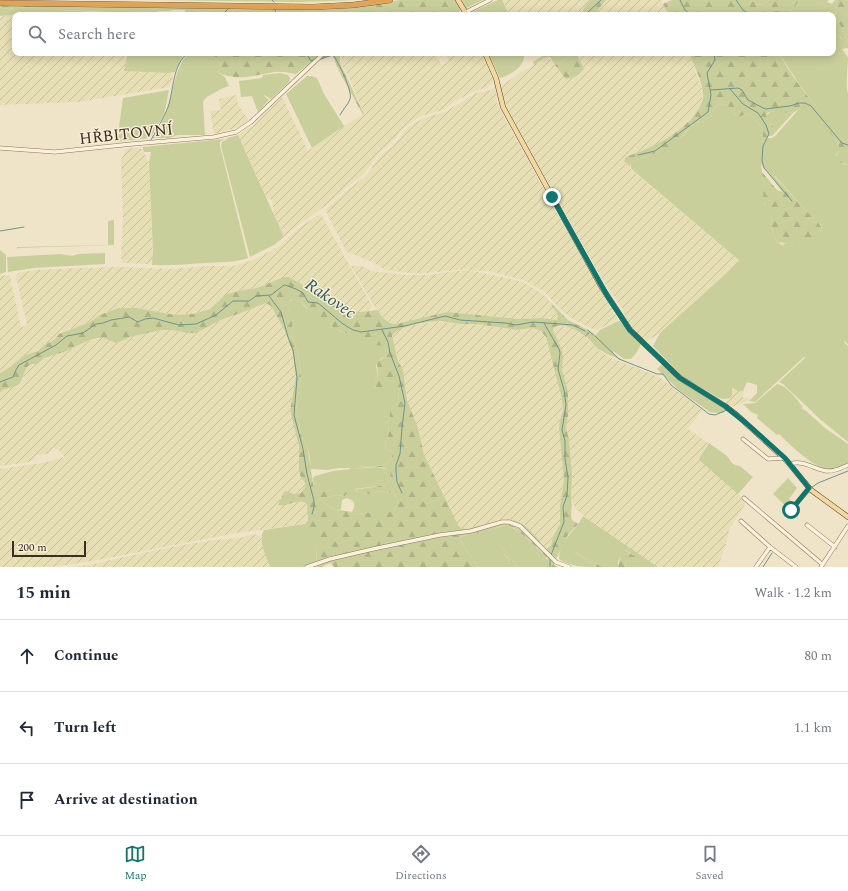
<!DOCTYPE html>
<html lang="en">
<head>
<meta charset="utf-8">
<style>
  body { margin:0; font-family:Spectral,serif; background:#f2f2f3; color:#1f2937 }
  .scale { position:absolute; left:12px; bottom:10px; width:74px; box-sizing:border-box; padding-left:4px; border:2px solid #3d2e20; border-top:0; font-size:11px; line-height:14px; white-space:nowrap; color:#3d2e20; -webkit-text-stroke:3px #f7eed8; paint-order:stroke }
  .stop { position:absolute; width:12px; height:12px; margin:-9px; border:3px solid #0f766e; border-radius:50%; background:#fff }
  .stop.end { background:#0f766e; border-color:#fff; box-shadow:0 1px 4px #0008 }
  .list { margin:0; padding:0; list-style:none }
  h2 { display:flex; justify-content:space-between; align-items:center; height:52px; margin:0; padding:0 16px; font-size:17px }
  h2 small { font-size:13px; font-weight:400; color:#747a83 }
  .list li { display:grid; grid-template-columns:26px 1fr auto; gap:12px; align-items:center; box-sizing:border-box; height:72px; padding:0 16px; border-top:1px solid #e0e1e3 }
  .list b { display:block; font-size:15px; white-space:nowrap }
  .list em { font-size:13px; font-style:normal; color:#747a83 }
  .icon { flex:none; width:22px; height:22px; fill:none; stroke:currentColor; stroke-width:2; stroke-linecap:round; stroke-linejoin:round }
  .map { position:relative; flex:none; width:848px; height:567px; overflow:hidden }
  .search { position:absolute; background:#fff; box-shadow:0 2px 10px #0003; left:12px; right:12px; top:12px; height:44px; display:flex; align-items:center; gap:10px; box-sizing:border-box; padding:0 14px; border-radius:8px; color:#747a83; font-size:15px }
  .sheet { height:268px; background:#fff }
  nav { display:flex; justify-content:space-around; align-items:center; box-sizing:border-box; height:56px; border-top:1px solid #e0e1e3; background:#fff; font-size:11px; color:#747a83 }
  nav a { display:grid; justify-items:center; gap:2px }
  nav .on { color:#0f766e }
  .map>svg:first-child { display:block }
  .farmland { fill:url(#farmland-furrows) }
  .grass { fill:#c9cf9b; fill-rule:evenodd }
  .forest { fill:url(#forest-firs); fill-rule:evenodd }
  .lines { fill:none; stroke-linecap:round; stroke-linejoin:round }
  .stream { stroke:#6f938a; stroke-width:1 }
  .minor-casing { stroke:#8d765c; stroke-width:4.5 }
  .major-casing { stroke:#5b4430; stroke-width:5.5 }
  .highway-casing { stroke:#5b4430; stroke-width:6 }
  .minor { stroke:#faf1dc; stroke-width:3.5 }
  .major { stroke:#f3d9a0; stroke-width:4.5 }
  .highway { stroke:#e0a458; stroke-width:5.5 }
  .route { stroke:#0f766e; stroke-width:5 }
  .labels { text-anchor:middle; stroke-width:3; stroke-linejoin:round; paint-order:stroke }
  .street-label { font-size:16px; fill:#3d2e20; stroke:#f7eed8 }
  .water-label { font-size:17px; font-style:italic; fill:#2f5d5a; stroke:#f7eed8 }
</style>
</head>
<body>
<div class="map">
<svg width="848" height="567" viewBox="0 0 848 567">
  <defs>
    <pattern id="farmland-furrows" width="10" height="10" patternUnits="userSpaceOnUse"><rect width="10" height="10" fill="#e6deb5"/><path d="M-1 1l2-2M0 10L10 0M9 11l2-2" fill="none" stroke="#c6bf9b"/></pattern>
    <pattern id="forest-firs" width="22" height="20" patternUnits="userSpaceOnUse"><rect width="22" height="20" fill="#c9cf9b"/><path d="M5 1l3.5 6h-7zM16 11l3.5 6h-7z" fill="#aeb285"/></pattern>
  </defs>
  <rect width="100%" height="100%" fill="#f0e4c8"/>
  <path class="farmland" d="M 502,0 L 591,0 L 586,5 L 580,15 L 509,15 Z
    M 606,0 L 661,0 L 669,15 L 594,15 Z
    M 74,12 L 137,15 L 15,15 L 15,53 L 128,53 L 125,71 L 171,73 L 173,79 L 169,87 L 78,102 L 0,105 L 0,17 L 8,15 Z
    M 344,53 L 435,53 L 442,66 L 449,61 L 445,53 L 482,53 L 493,78 L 493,83 L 487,87 L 473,92 L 455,101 L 443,110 L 421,116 L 406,126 L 393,141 L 379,153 L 364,174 L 349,185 L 332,201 L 297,226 L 284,237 L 274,215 L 272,200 L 267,198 L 238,135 L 252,126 L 282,97 L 308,151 L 344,126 L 363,115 L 364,114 L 349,77 L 340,63 Z
    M 577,53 L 689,53 L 703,92 L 701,104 L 697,111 L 681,128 L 668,138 L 650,148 L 626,157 L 624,161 L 635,173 L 740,261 L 660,333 L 647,341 L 645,341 L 638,335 L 628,322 L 622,309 L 600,276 L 509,112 L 502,94 L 501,88 L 503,85 L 522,71 L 531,67 L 544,58 L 549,59 L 553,61 L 566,79 L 578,76 L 584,68 Z
    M 495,86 L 497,103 L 499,108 L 585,263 L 617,317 L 618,319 L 597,330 L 590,328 L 571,318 L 559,308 L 545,292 L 523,280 L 488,271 L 474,271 L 467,269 L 420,274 L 385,270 L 374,263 L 346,251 L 325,210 L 350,188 L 367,175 L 380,156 L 396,143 L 407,128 L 414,123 L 426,117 L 445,112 L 476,93 L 491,90 Z
    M 236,95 L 238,105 L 249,120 L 243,126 L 214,134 L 210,111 L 221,110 L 219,99 Z
    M 133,148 L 139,148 L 142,149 L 149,162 L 153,259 L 150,264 L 124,263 L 122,262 L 121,257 L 123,218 L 121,160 L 126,149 Z
    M 318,215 L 321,215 L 323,218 L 370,302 L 372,306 L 369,311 L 362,312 L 346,311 L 332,303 L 320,294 L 289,277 L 278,280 L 257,288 L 249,289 L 224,296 L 210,309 L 193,314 L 175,315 L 137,308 L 117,308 L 100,315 L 90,322 L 59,334 L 53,341 L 44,345 L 38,351 L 20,358 L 10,367 L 0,373 L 0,276 L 8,275 L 10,276 L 21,327 L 25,326 L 27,325 L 16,277 L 18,273 L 35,270 L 79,268 L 125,267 L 170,269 L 207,266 L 233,266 L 253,260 L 278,247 L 299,228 Z
    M 351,266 L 362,266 L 371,271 L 407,275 L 427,275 L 467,270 L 507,278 L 523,282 L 543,294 L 550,302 L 557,315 L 558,319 L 557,320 L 542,318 L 529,318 L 522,320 L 447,312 L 408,322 L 393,324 L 383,318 L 379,314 Z
    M 266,303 L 271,306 L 284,329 L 294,355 L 296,375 L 290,411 L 299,446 L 299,471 L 300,475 L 305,483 L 305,487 L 301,493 L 294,494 L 288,492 L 284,492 L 278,505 L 299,501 L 306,503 L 308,506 L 308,520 L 305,524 L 236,533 L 103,559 L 53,567 L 3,567 L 0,566 L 0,469 L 43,463 L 64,457 L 64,456 L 59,450 L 54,448 L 47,454 L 36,455 L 34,459 L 30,462 L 0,466 L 0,392 L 1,390 L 21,382 L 28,366 L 41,363 L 44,358 L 64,352 L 87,341 L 102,338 L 117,343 L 130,337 L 161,330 L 172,330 L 187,333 L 196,333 L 223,319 L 238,314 Z
    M 436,321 L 460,324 L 478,324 L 516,330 L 534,328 L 541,331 L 546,337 L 558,381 L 563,405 L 560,420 L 564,479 L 560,505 L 561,519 L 559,528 L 553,537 L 551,545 L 548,548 L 546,549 L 544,547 L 529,529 L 518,521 L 514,520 L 509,519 L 466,529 L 461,528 L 458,525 L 448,506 L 424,455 L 418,428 L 407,400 L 405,383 L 392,338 L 393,333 L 399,329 L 413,325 Z
    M 558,326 L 571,327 L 586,337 L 600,351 L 609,357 L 659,377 L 702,410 L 688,429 L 708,443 L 700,457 L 699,460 L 738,493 L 745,504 L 729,530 L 726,544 L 718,567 L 658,567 L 591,522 L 575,508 L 571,499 L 572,474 L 570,444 L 566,428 L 568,416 L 568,391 L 562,370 L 561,347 L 553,330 L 553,328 Z
    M 732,387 L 743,391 L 745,388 L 742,397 L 751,399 L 743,403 L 731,407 L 724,403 L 730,398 Z
    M 255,534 L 260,537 L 270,567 L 74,567 L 100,563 L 106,561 L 176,546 L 215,540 L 240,538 Z"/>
  <path class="grass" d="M 462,0 L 483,0 L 466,8 Z
    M 498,0 L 502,0 L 509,15 L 472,15 L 472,12 Z
    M 751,0 L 769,0 L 764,5 L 757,4 Z
    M 799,0 L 829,0 L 827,2 L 832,4 L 835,0 L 837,0 C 833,17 837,23 848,35 L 848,41 L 845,35 L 833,22 L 833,15 L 786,15 L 797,4 Z
    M 50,6 L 58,10 L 93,12 L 158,11 L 158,15 L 50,12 L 0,16 L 0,9 Z
    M 833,34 L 839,35 L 841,39 L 848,41 L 848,48 L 842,49 C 844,52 847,55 848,58 C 848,66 845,87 848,93 L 848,142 L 843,140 L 822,115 L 799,84 L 779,53 L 833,53 Z
    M 128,53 L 187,53 L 183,55 L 175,72 L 168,73 L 124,71 Z
    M 191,53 L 212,53 L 222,68 L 217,72 L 225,77 L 229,86 L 221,89 L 207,97 L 203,101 L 205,135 L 178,135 L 169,138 L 152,138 C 157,130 163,122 166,113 C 172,99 176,58 191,53 Z
    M 488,53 L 524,53 C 526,66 511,75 500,78 Z
    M 547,53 L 576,53 L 555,65 L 550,57 L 544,58 L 534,65 L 533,62 Z
    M 280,73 L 288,75 L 290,78 L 289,82 L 271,99 L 264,95 L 264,96 L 269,100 L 258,112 L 252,96 L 241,97 L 239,81 L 262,78 L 263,75 Z
    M 307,76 L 312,76 L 317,78 L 324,94 L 344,126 L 312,148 L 286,94 Z
    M 169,90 L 164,115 L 150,138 L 117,142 L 123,98 Z
    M 802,101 C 812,105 834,136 840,146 L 839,151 L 836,155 L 843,164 L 848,165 L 848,344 L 844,341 L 844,342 L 848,346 L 848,442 L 821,420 L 783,384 L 779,382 L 805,358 L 804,357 L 755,402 L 749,401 L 757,393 L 757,385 L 747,382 L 743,391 L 738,391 L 732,387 L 732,395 L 730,398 L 724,399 L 719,398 L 683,377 L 653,346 L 660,333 L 740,261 L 636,173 L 631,168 L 631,162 L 659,152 L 685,134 L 691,126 L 703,121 L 710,117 L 714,109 L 719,104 C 728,104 732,107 735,115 L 742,116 L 748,114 C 753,117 762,125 763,132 C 763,135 762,139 762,142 L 765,141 L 768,138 L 772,138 L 776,135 L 799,109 ZM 761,164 L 774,180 L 775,176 L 806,211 L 821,225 L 822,228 L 820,233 L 783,244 L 784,246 L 777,242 L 773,234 L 771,216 L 764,203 L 764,186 Z
    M 780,111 L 790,113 L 794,112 L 772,136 L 769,136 L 773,126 L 766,118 L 766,116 L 770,112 Z
    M 238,135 L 284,237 L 274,245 L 250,257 L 221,146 L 222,142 L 228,138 Z
    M 224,139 L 220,142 L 220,146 L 248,258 C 234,263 220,262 205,263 C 187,264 170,266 152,265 L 153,251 L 149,162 L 151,152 L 144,152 L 143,149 L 143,147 Z
    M 114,220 L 114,245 L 18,248 L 17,250 L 17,247 L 108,245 L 108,221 Z
    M 0,250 L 6,255 L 6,272 L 0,274 Z
    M 105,253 L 105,264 L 34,268 L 8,272 L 7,257 L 60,254 L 72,256 L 78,254 Z
    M 292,299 L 300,301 L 306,308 L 330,322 L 332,327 L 340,331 L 366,339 L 373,338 L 385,346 L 386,356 L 380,359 L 376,365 L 378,378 L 374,387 L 375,388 L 392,386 L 397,388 L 399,390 L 398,404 L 390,410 L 388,437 L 385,443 L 386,449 L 392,452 C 395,470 366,466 354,467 L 353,469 L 377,467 L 389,470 L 391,476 L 389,483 L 386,485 L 355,489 L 355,492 L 360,491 L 371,495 L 378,491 L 393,493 C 400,499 399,506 392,512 L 370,512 L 354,515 L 351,513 C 356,506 356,501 347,498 L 342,500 L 341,509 L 337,511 C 333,508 320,501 319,500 L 320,498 L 337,495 L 343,496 L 347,492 C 336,487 324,494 314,490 L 313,478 L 315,476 L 333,471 L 350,469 L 350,468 L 339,468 L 328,470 L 311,469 L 309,452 L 301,434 L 296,409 L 301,377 L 298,353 L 291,335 L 291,315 L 288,308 L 289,303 Z
    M 618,321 L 620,321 L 641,344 L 637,352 L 631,359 L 624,359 L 613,351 L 614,354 L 624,361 L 609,355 L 598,349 L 587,337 L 592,332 L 596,335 L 600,330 Z
    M 662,364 L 683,383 L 720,406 L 725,410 L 723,413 L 719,413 L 710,412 L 680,391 L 657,369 Z
    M 777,384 C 788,386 796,399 803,407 L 802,409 L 805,410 L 825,428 L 848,444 L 848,464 C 842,466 836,469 830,470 C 816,470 789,444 779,434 L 777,435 L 757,418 L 758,415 L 751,412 L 743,404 L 755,403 Z
    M 709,443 L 727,456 L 732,463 L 735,465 L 740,466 L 753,477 L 738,494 L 699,460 L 700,457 Z
    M 788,478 L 797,488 L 789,499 L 795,505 L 790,510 L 773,494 Z
    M 583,516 L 658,567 L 625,567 L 626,562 L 629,560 L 638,563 L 634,555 L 625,550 L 618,561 L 618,567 L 602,567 L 575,552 L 575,553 L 597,567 C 581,567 573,567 559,559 C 559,545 568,537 576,527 C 579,524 581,519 583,516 Z
    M 305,524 L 310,529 L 321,531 C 317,543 315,547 317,562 L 303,567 L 270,567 C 267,557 257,540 264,530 Z
    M 506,525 C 514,526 544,553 548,561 C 549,563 549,564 549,567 L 518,567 L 501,546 L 495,534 L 505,555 L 515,567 L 478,567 L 463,545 L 460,537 L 468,534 L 483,532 Z"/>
  <path class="forest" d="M 153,0 L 357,0 L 300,2 Z
    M 400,0 L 455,0 L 460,8 L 460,11 L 455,15 L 184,15 L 185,10 L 171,10 L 170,11 L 115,12 L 58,10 L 50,6 L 0,9 L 0,5 L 313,10 L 353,8 Z
    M 591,0 L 606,0 L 594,15 L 580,15 L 586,5 Z
    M 672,0 L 751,0 L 757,4 L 763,5 L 769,0 L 799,0 L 797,4 L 786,15 L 669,15 L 663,4 Z
    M 837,0 L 848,0 L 848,35 C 837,23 833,17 837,0 Z
    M 833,22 L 845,35 L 848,42 L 843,41 L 839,35 L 833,34 Z
    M 212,53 L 307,53 L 312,56 L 315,53 L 342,53 L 340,55 L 340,63 L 364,114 L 363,115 L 340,73 L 332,54 L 322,60 L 315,59 L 296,74 C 289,73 282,71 275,72 C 254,75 237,82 217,72 L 222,68 Z
    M 576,53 L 584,68 C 580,75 575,78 566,79 L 555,65 Z
    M 689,53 L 779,53 C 796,85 821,112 843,140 L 848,142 L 848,165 L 836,161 L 835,159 L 839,151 L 839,144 L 809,106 L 802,101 C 801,104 800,108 798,110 C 790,117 777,108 767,113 L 766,118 L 773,126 L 773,129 L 765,141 L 762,142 C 762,139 763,135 763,132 C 762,125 753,117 748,114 L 737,117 C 731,109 730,104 719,104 L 714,109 L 710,117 L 703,121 L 691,126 L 685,133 L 669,147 L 659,152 L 631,162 L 630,167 L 624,161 L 626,157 C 653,147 683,134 699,108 C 701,104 704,99 703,94 C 702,80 694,66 689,53 Z
    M 762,172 L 777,190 L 782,192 L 774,180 L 774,176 L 806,211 L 818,222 L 822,228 L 819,235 C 811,240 787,245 777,242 L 773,234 L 771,216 L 766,208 L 763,199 L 764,186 Z
    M 284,277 L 289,277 L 303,285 L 346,311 L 362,312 L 377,310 L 383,318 L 390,323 L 396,324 L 447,312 L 517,319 L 542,318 L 557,320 L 558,316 L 550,302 L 568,320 L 592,332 L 586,337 C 577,331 565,321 553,328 L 553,330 L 562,350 L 563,358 L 562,370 L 568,391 L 568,416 L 566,428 L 569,439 L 572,474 L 571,499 L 572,505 L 571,515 L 572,520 L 578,524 L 568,535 L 556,559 L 554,559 L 554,565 L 557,567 L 549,567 C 549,564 549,561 547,558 C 542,552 514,525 507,525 C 500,525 491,531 484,532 C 476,534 468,533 460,537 L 463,545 L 478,567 L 334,567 L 331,563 L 325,565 L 323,567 L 315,567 L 318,566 C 316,553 314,543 321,532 L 309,529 L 305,524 L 308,520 L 307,504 C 299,497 288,507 278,505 L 284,492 L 286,491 L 294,494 L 301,493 L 305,487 L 305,483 L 300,475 L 299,471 L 299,446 L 290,411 L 296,375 L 294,355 L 284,329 L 271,306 L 266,303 L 238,314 L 223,319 L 196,333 L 187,333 L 172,330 L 161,330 L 130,337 L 117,343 L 102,338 L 97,338 L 87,341 L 64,352 L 44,358 L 38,364 L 33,364 L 28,366 C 24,371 23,380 19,384 C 14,389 6,386 0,392 L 0,373 L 10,367 L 23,356 L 38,351 L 44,345 L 53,341 L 59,334 L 90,322 L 100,315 L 118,308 L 137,308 L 175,315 L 193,314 L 210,309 L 226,294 L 249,289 L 257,288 ZM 291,299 L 300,301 L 311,312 L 330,322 L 333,328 L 357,337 L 366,339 L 373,338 L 375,341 L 375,345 L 385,346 L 386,356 L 377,362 L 378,378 L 374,387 C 379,390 390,386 397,388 L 399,390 L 398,404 L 390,410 L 388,437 L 385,443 L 386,449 L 392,452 C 395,470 365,466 354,467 L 353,469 C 364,468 382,463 390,472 C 391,478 391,482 386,485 L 353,490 L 354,492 L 360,491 L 371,495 L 378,491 L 393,493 C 400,499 399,506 392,512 L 370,512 L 354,515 L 351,513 L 352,512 L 340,510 L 337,511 C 333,508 320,501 319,500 L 320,498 L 337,495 L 345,496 L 347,492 C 336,486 324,494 314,490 L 308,450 L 301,434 L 296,409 L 301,377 L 298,353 L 291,335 L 293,318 L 288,308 L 289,303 ZM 441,321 L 460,324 L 478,324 L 516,330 L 533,328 L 541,331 L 546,337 L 562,399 L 563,410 L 560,420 L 559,428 L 564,479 L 560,505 L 560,524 L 553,537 L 551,545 L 546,549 L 544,547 C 535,535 525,521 509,519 L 466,529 L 461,528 L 458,525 L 424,455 L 418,428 L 407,400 L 403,370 L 398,361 L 392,336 C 399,325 428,321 441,321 Z
    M 495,534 L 501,546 L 518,567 L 515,567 L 499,547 L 494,535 Z
    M 624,550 L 637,557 L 639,564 L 629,560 L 626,562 L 625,567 L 618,567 L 621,554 Z
    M 575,552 L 602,567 L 597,567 L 575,553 Z"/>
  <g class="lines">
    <path class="stream" d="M 272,0 L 274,2
      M 680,0 L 685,10 L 691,15
      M 736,0 L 743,10 L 751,15
      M 275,9 L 276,15
      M 222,15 L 229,8
      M 586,15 L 588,12 L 601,0
      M 767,15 C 775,11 779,11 787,15
      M 306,53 L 311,61 L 313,60
      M 320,59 L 333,55 C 338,61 353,92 350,99 C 348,105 343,109 340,115
      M 730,89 L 743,104 L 758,113 L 766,125 L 769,134 L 763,146 L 762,160 L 764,168 L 792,201
      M 711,90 L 738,88 L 742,90 L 748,100 L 765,109 L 790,106 L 799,103 L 805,103 L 811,106 L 842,143 L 848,145
      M 151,140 C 157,129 164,118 168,107 C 174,90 172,65 188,53
      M 638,155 L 655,151 L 708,112 L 711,95 L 707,73 L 715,60 L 714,53
      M 0,231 L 24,227
      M 269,296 L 281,312 L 288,337 L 293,350 L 297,378 L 294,415 L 303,449 L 307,474 L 314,501 L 314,507 L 312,514
      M 544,323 L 559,349 L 560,353 L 558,369 L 564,390 L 566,405 L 562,430 L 565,441 L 565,459 L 568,477 L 567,495 L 563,507 L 564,522 L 551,555
      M 382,330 L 388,342 L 390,353 L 399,376 L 405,403 L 402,428 L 400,454 L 396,465 L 396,471 L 397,482 L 402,493
      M 588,330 L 593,335
      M 595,336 L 619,359 L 657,374 L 663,374 L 671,385 L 709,414 L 715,415 L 727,410
      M 0,382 L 13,377 L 16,370 L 19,365 L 56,345 L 67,336 L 83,333 L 96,324 L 103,323 L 111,320 L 129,317 L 138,322 L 145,319 L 153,318 L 179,325 L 196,324 L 216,315 L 233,301 L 249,301 L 256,296 L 271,295 L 284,285 C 287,285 301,291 303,293 C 305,296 306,299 308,302 L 318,303 L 343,324 L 353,330 L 361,332 L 405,326 L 445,316 L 460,320 L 505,323 L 516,325 L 533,322 L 573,325 L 585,331
      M 811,488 L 818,483 L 848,471
      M 550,567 L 550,558
      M 763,567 L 772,553"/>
    <g class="minor-casing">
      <path id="minor" d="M 460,15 L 490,0
        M 0,148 L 55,152 L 132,144 L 214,137 L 236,132 L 251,122 L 324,53
        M 743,439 L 768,459 L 784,458
        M 791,464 C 802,459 816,470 827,471 C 834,472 841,468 848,465
        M 744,498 L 822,564
        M 791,510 L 809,489
        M 741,521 L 770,547 L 796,567
        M 807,525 L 835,547
        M 307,567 L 330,559 L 373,549 L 440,535 L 471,531 L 502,522 L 509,522 L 520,526 L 556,562 L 569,567
        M 756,567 L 770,547
        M 821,567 L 848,526"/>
    </g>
    <g class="major-casing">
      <path id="major" d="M 458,0 L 467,15
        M 485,53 L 496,78 L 503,107 L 601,286 L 630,330 L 680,378 L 725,406 L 738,416 L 787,461 L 811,490 L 848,517"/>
    </g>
    <g class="highway-casing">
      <path id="highway" d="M 0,3 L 313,7 L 353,5 L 390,0"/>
    </g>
    <use href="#minor" class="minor"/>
    <use href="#major" class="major"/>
    <use href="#highway" class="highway"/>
  </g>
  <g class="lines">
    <path class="route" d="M 552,197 L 608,297 L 630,330 L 680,378 L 725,406 L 746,423 L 785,458 L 809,488 L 791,510"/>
  </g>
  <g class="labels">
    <g class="street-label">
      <text transform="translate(126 133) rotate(-6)" y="6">HŘBITOVNÍ</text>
    </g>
    <g class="water-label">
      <text transform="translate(331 298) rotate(34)" y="6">Rakovec</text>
    </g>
  </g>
</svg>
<div class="scale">200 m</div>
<div class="stop" style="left:791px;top:510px"></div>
<div class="stop end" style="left:552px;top:197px"></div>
<div class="search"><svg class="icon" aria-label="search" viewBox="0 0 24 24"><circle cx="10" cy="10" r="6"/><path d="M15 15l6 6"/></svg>Search here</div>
</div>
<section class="sheet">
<h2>15 min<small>Walk · 1.2 km</small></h2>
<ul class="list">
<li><svg class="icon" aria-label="ahead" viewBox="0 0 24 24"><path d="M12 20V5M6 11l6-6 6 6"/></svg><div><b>Continue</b></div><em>80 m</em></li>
<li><svg class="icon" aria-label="left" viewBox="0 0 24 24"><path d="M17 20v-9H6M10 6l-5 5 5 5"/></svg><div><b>Turn left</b></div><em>1.1 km</em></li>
<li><svg class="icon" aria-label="arrive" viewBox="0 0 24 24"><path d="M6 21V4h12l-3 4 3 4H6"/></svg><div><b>Arrive at destination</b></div></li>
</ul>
</section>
<nav>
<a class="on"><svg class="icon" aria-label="map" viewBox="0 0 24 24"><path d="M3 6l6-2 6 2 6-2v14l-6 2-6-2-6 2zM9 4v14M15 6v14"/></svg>Map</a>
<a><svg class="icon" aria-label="directions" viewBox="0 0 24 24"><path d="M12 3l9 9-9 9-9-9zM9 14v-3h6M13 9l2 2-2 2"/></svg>Directions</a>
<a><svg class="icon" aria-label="saved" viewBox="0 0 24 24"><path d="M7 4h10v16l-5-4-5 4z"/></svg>Saved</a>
</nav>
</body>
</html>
